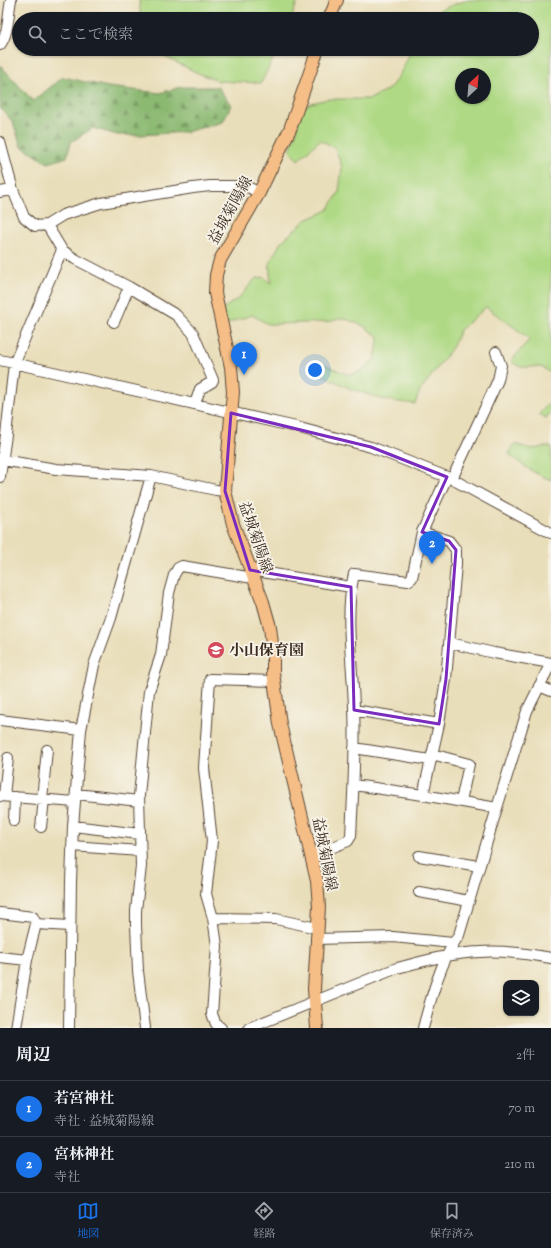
<!DOCTYPE html>
<html lang="ja">
<head>
<meta charset="utf-8">
<style>
  body { margin:0; font-family:"Sorts Mill Goudy","Noto Serif JP",serif; background:#242831; color:#f1f3f6 }
  .controls { position:absolute; right:12px; bottom:12px; display:grid; overflow:hidden; border-radius:8px; box-shadow:0 1px 3px #0004 }
  .controls button { width:36px; height:36px; display:grid; place-items:center; padding:0; border:0; border-bottom:1px solid #363941; background:#171b24; color:#f1f3f6; font:20px sans-serif }
  .compass { position:absolute; left:455px; top:68px; width:36px; height:36px; border-radius:50%; background:#171b24; box-shadow:0 1px 3px #0004; rotate:26deg }
  .you { position:absolute; left:315px; top:370px; width:14px; height:14px; margin:-10px; border:3px solid #fff; border-radius:50%; background:#1a73e8; box-shadow:0 0 0 6px #1a73e833 }
  .badge { display:grid; place-items:center; width:26px; height:26px; border-radius:50%; background:#1a73e8; color:#fff; font-size:13px; font-weight:700 }
  .pin { position:absolute; translate:-50% -33px; filter:drop-shadow(0 1px 2px #0008) }
  .pin::after { content:''; position:absolute; top:21px; width:14px; height:12px; background:inherit; clip-path:polygon(0 0,100% 0,50% 100%) }
  .list { margin:0; padding:0; list-style:none }
  h2 { display:flex; justify-content:space-between; align-items:center; height:52px; margin:0; padding:0 16px; font-size:17px }
  h2 small { font-size:13px; font-weight:400; color:#9ea1a6 }
  .list li { display:grid; grid-template-columns:26px 1fr auto; gap:12px; align-items:center; box-sizing:border-box; height:56px; padding:0 16px; border-top:1px solid #363941 }
  .list b { display:block; font-size:15px; white-space:nowrap }
  .list p { margin:0; font-size:13px; white-space:nowrap; color:#9ea1a6 }
  .list em { font-size:13px; font-style:normal; color:#9ea1a6 }
  .icon { flex:none; width:22px; height:22px; fill:none; stroke:currentColor; stroke-width:2; stroke-linecap:round; stroke-linejoin:round }
  .map { position:relative; flex:none; width:551px; height:1028px; overflow:hidden }
  .search { position:absolute; background:#171b24; box-shadow:0 1px 3px #0004; left:12px; right:12px; top:12px; height:44px; display:flex; align-items:center; gap:10px; box-sizing:border-box; padding:0 14px; border-radius:22px; color:#9ea1a6; font-size:15px }
  .sheet { height:164px; background:#171b24 }
  nav { display:flex; justify-content:space-around; align-items:center; box-sizing:border-box; height:56px; border-top:1px solid #363941; background:#171b24; font-size:11px; color:#9ea1a6 }
  nav a { display:grid; justify-items:center; gap:2px }
  nav .on { color:#1a73e8 }
  .map>svg:first-child { display:block }
  .green { fill:#afd984; stroke:#758251; fill-rule:evenodd }
  .forest { fill:url(#forest-firs); stroke:#637248 }
  .lines { fill:none; stroke-linecap:round; stroke-linejoin:round }
  .minor-casing { stroke:#554535; stroke-width:12 }
  .major-casing { stroke:#554535; stroke-width:14 }
  .minor { stroke:#fff; stroke-width:10 }
  .major { stroke:#f6be87; stroke-width:12 }
  .marked { fill:none; stroke:#7b2cbf; stroke-width:3; stroke-linejoin:round }
  .labels { text-anchor:middle; stroke-width:3.5; stroke-linejoin:round; paint-order:stroke }
  .street-label { font-size:15px; fill:#3b2a1e; stroke:#f7f3e8 }
  .poi-label { font-size:15px; font-weight:bold; fill:#3b2a1e; stroke:#f7f3e8; text-anchor:start }
</style>
</head>
<body>
<div class="map">
<svg width="551" height="1028" viewBox="0 0 551 1028">
  <defs>
    <pattern id="forest-firs" width="22" height="20" patternUnits="userSpaceOnUse"><rect width="22" height="20" fill="#8bb972"/><path d="M5 1l3.5 6h-7zM16 11l3.5 6h-7z" fill="#73975d"/></pattern>
  </defs>
  <rect width="100%" height="100%" fill="#f7f3e8"/>
  <filter id="ink" filterUnits="userSpaceOnUse"><feTurbulence type="fractalNoise" baseFrequency=".025" numOctaves="2"/><feDisplacementMap in="SourceGraphic" scale="8" xChannelSelector="R" yChannelSelector="G"/><feConvolveMatrix kernelMatrix="1 2 1 2 8 2 1 2 1" color-interpolation-filters="sRGB"/></filter>
  <filter id="wash" filterUnits="userSpaceOnUse"><feTurbulence type="fractalNoise" baseFrequency=".012" numOctaves="4" result="noise"/><feDisplacementMap in="SourceGraphic" scale="16" xChannelSelector="R" yChannelSelector="G"/><feGaussianBlur stdDeviation="0.9" result="paint"/><feColorMatrix in="noise" values="0 0 0 0 0 0 0 0 0 0 0 0 0 0 0 0 0 1.4 0 .05"/><feComposite in="paint" operator="in"/></filter>
  <g filter="url(#wash)">
    <rect width="100%" height="100%" fill="#e9deba"/>
    <path class="green" d="M 139,0 L 298,0 L 291,19 L 141,19 Z
      M 467,0 L 551,0 L 551,374 C 549,372 545,369 543,368 C 532,364 522,372 511,361 L 530,339 L 486,307 L 460,330 L 452,348 L 420,391 L 415,404 L 385,400 L 351,389 L 318,373 L 324,364 L 346,374 L 354,374 L 361,371 L 375,359 L 379,337 L 362,325 L 343,318 L 327,322 L 278,324 L 268,324 L 252,315 L 226,324 L 221,310 L 239,298 L 255,279 L 263,277 L 271,283 L 269,264 L 281,242 L 306,220 L 328,210 L 339,192 L 342,167 L 335,148 L 320,140 L 298,160 L 290,150 L 297,130 L 301,109 L 311,103 L 328,99 L 370,99 L 389,89 L 399,76 L 412,49 L 532,49 L 532,19 L 430,19 L 441,9 ZM 461,74 L 485,74 L 485,98 L 461,98 Z
      M 157,49 L 278,49 L 261,83 L 219,81 L 200,74 L 165,57 Z
      M 551,401 L 551,411 L 546,418 L 539,414 Z
      M 514,444 L 532,449 L 551,446 L 551,480 C 535,474 521,465 509,454 Z"/>
    <path class="forest" d="M 0,65 L 33,101 L 63,77 L 108,87 L 160,93 L 181,87 L 218,87 L 231,105 L 223,122 L 186,132 L 141,135 L 117,135 L 93,128 L 71,142 L 67,157 L 48,163 L 21,146 L 13,122 L 0,108 Z"/>
  </g>
  <g filter="url(#ink)">
    <g class="lines">
      <g class="minor-casing">
        <path id="minor" d="M 0,45 C 9,33 8,14 11,0
          M 0,142 L 13,190 L 24,217 L 35,226 L 47,225 L 62,250 L 75,259 L 129,287 L 176,315 L 193,333 L 213,380 L 212,382 L 200,389 L 195,404
          M 0,192 L 13,190
          M 47,225 L 63,215 L 101,203 L 193,188 L 210,186 L 245,186 L 252,189 L 259,193
          M 114,322 L 129,287
          M 0,360 L 296,427 L 371,447 L 452,479 L 551,533
          M 2,460 L 56,469 L 151,476 L 216,490 L 225,491
          M 0,477 L 6,435 L 14,364 L 62,250
          M 452,479 L 498,380 L 501,366 L 496,352
          M 422,532 L 449,541 L 456,550 L 456,564 L 446,679 L 439,724 L 423,795
          M 250,570 L 351,587
          M 450,643 L 494,653 L 551,663
          M 274,681 L 210,679 L 204,768 L 212,841 L 206,894 L 213,918 L 276,919 L 317,928
          M 539,686 L 551,691
          M 354,710 L 439,724
          M 0,720 L 81,730
          M 354,748 L 430,760
          M 432,754 L 469,764 L 461,801
          M 354,785 L 423,795 L 497,808
          M 76,794 L 139,801
          M 0,796 L 75,802
          M 4,796 L 8,758
          M 42,799 L 47,750
          M 14,821 L 15,797
          M 73,826 L 140,834
          M 41,827 L 44,799
          M 72,846 L 140,851
          M 311,856 L 348,841 L 351,836 C 353,794 356,751 354,708 C 353,666 344,615 354,574 L 408,581 L 412,578 L 422,532 L 447,477
          M 419,856 L 479,866
          M 419,892 L 469,901
          M 0,913 L 33,917 L 36,924 L 70,926
          M 213,918 L 217,946 L 212,1014 L 216,1024 L 221,1028
          M 316,939 L 393,937 L 453,943
          M 0,957 L 27,960 L 36,924
          M 16,1028 L 27,960
          M 69,1028 L 71,881 L 73,826 L 81,730 L 94,665 L 111,618 L 151,476
          M 145,1028 L 138,971 L 136,925 L 136,911 L 141,866 L 139,796 L 149,691 L 161,655 L 169,593 L 174,575 L 178,568 L 182,566 L 253,578
          M 249,1028 L 397,968 C 424,961 452,953 480,952 C 503,950 528,954 551,958
          M 423,1028 C 431,998 441,960 459,935 L 497,808 L 527,711 L 551,663"/>
      </g>
      <g class="major-casing">
        <path id="major" d="M 329,19 L 337,0
          M 317,1028 L 314,989 L 319,907 L 317,881 L 280,724 L 273,672 L 273,652 L 270,627 L 263,602 L 233,524 L 225,491 L 233,392 L 231,367 L 215,293 L 216,275 L 220,260 L 259,193 L 290,129 L 318,49"/>
      </g>
      <use href="#minor" class="minor"/>
      <use href="#major" class="major"/>
    </g>
  </g>
  <path class="marked" d="M 231,413 L 371,447 L 447,477 L 422,532 L 449,541 L 456,550 L 446,679 L 439,724 L 354,710 L 351,587 L 250,570 L 225,491 Z"/>
  <defs>
    <g id="school-disc" transform="scale(0.9)"><circle r="9.5" fill="#d1495b" stroke="#f7f3e8"/><path d="M0-5L7-2L0 1L-7-2ZM-4 1L0 2.5L4 1V4Q0 6-4 4Z" fill="#fff"/></g>
  </defs>
  <g fill-rule="evenodd">
    <use href="#school-disc" x="216" y="650"/>
  </g>
  <g class="labels">
    <g class="street-label">
      <text transform="translate(230 210) rotate(-61)" y="5">益城菊陽線</text>
      <text transform="translate(256 537) rotate(71)" y="5">益城菊陽線</text>
      <text transform="translate(325 854) rotate(79)" y="5">益城菊陽線</text>
    </g>
    <g class="poi-label">
      <text x="229" y="655">小山保育園</text>
    </g>
  </g>
</svg>
<div class="controls">
<button><svg class="icon" aria-label="layers" viewBox="0 0 24 24"><path d="M12 4l9 5-9 5-9-5zM3 14l9 5 9-5"/></svg></button>
</div>
<svg class="compass" viewBox="-18 -18 36 36"><path d="M0-13l5 13h-10z" fill="#e53935"/><path d="M0 13l5-13h-10z" fill="#9ea1a6"/></svg>
<div class="you"></div>
<div class="pin badge" style="left:244px;top:375px">1</div>
<div class="pin badge" style="left:432px;top:564px">2</div>
<div class="search"><svg class="icon" aria-label="search" viewBox="0 0 24 24"><circle cx="10" cy="10" r="6"/><path d="M15 15l6 6"/></svg>ここで検索</div>
</div>
<section class="sheet">
<h2>周辺<small>2件</small></h2>
<ul class="list">
<li><span class="badge">1</span><div><b>若宮神社</b><p>寺社 · 益城菊陽線</p></div><em>70 m</em></li>
<li><span class="badge">2</span><div><b>宮林神社</b><p>寺社</p></div><em>210 m</em></li>
</ul>
</section>
<nav>
<a class="on"><svg class="icon" aria-label="map" viewBox="0 0 24 24"><path d="M3 6l6-2 6 2 6-2v14l-6 2-6-2-6 2zM9 4v14M15 6v14"/></svg>地図</a>
<a><svg class="icon" aria-label="directions" viewBox="0 0 24 24"><path d="M12 3l9 9-9 9-9-9zM9 14v-3h6M13 9l2 2-2 2"/></svg>経路</a>
<a><svg class="icon" aria-label="saved" viewBox="0 0 24 24"><path d="M7 4h10v16l-5-4-5 4z"/></svg>保存済み</a>
</nav>
</body>
</html>
